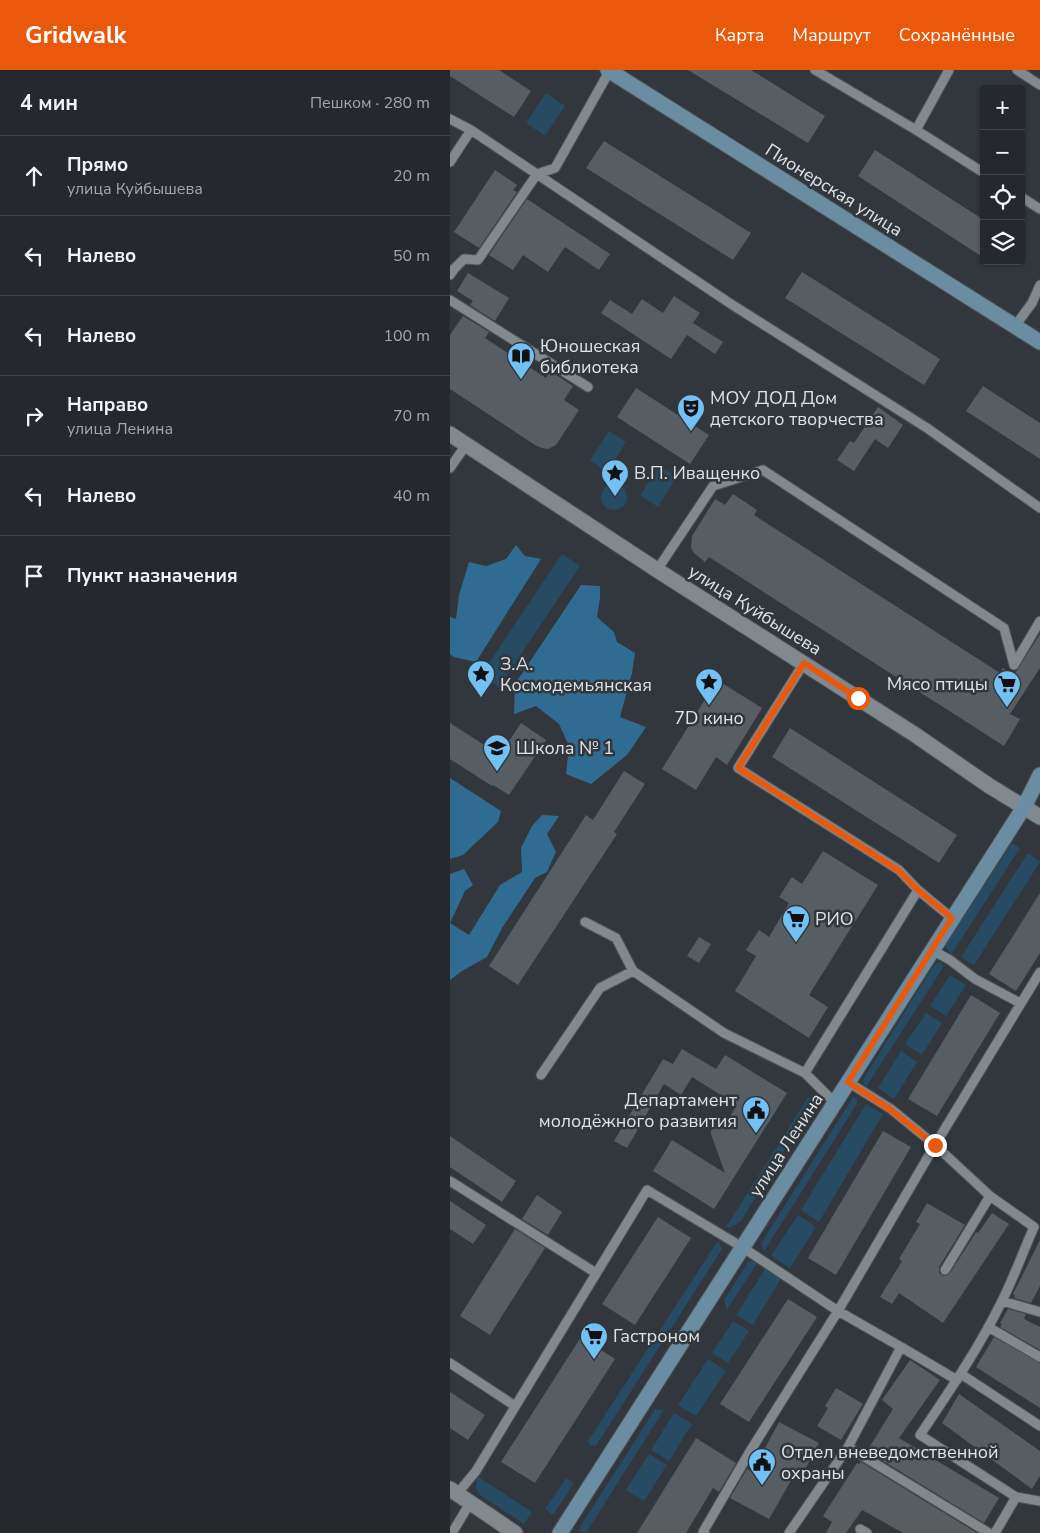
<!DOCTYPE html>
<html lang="ru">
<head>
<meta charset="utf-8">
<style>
  body { margin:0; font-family:"Nunito Sans",sans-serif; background:#2d3135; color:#f1f3f6 }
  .controls { position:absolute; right:15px; top:15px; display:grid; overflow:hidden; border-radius:5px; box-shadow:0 1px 4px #0004 }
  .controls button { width:45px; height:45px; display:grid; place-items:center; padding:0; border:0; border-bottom:1px solid #424549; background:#25292d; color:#f1f3f6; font:25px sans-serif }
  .stop { position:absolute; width:15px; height:15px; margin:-11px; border:4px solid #ea580c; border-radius:50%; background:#fff }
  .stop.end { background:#ea580c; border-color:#fff; box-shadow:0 1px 5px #0008 }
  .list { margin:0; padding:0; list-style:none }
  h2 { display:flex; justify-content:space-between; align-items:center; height:65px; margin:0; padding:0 20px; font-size:21px }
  h2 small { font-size:16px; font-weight:400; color:#a3a6aa }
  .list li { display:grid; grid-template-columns:32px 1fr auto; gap:15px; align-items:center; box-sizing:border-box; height:80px; padding:0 20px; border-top:1px solid #424549 }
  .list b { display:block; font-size:19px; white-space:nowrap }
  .list p { margin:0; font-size:16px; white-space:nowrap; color:#a3a6aa }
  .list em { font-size:16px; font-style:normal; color:#a3a6aa }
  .icon { flex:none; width:28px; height:28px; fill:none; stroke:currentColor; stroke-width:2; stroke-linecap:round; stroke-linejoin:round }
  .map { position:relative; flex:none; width:590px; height:1463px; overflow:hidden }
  header { display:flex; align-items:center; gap:30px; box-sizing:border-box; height:70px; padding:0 25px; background:#ea580c; color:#fff }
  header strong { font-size:24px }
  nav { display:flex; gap:28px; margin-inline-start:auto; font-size:18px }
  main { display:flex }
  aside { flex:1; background:#25292d }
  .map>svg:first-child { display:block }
  .green { fill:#264b63 }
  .forest { fill:#306b91 }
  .building { fill:#575e63 }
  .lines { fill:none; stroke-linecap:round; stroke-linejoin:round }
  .lane-casing { stroke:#505659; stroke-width:11 }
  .street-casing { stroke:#505659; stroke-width:17 }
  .secondary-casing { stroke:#505659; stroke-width:17 }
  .lane { stroke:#81888e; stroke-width:9 }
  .street { stroke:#81888e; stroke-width:15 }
  .secondary { stroke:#6b8da2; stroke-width:15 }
  .route { stroke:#ea580c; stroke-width:6 }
  .labels { text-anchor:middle; stroke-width:5; stroke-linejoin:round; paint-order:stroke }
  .street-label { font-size:18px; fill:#dee2e5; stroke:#31373c }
  .poi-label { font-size:18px; fill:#dee2e5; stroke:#31373c; text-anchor:start }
</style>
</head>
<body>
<header>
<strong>Gridwalk</strong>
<nav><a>Карта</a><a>Маршрут</a><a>Сохранённые</a></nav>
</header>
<main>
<aside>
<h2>4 мин<small>Пешком · 280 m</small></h2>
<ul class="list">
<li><svg class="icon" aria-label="ahead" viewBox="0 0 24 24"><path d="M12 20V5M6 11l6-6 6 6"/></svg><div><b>Прямо</b><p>улица Куйбышева</p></div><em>20 m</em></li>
<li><svg class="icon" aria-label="left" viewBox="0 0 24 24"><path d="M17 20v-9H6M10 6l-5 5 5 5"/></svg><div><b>Налево</b></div><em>50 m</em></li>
<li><svg class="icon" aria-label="left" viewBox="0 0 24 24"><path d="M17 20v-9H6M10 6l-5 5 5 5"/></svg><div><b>Налево</b></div><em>100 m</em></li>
<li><svg class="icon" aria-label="right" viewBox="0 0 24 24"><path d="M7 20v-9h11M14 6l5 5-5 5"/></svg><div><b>Направо</b><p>улица Ленина</p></div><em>70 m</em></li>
<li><svg class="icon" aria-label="left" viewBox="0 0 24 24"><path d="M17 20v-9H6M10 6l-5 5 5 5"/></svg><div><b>Налево</b></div><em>40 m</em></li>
<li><svg class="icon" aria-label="arrive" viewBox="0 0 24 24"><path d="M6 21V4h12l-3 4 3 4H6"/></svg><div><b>Пункт назначения</b></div></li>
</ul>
</aside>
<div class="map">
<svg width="590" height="1463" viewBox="0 0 590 1463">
  <rect width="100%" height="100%" fill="#31373c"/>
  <path class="green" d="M 96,23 L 115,36 L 95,66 L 76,53 Z
    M 159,361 L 176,372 L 157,402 L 140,390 Z
    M 210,396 L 227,407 L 208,437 L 190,425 Z
    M151 427a13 13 0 1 1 26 0a13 13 0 1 1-26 0Z
    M 112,484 L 130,496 L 49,617 L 31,605 Z
    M 562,773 L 570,778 L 501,885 L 495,876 Z
    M 578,783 L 590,792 L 524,895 L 511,887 Z
    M 491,892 L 494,896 L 416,1017 L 413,1013 L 414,1008 L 477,906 L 485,894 Z
    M 500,905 L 516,915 L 496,946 L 480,936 Z
    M 476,943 L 492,953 L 472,985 L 455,974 Z
    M 451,981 L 467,992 L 444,1029 L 428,1018 Z
    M 359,1026 L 361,1036 L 291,1151 L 281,1157 L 276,1157 Z
    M 403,1027 L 407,1029 L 407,1034 L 314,1181 L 311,1173 Z
    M 416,1034 L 433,1044 L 369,1152 L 351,1140 Z
    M 348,1145 L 366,1157 L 340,1198 L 321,1186 Z
    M 267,1172 L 269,1173 L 272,1179 L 146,1376 L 140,1375 L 138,1371 Z
    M 302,1191 L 307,1193 L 277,1240 L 274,1230 L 298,1192 Z
    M 315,1199 L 331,1208 L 303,1255 L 286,1245 Z
    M 283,1251 L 299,1261 L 278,1293 L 262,1283 Z
    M 258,1289 L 276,1301 L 246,1346 L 228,1335 Z
    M 205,1339 L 214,1340 L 136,1463 L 130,1461 L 130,1457 Z
    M 224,1343 L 242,1354 L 219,1391 L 201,1380 Z
    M 199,1384 L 217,1395 L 194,1431 L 176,1420 Z
    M 27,1406 L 82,1442 L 74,1454 L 30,1425 L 26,1418 Z
    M 116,1408 L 124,1413 L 103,1445 L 95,1439 Z"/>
  <path class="forest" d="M 66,475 L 75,486 L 91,489 L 26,592 L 4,587 L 0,584 L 0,547 L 6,549 L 9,525 L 19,492 L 36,496 L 56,489 Z
    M 131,515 L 150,516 L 150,528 L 147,547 L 164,562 L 167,572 L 185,583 L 182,603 L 170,647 L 196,657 L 177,685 L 141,714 L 116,704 L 119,676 L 109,654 L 86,636 L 64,644 L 65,614 Z
    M 0,708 L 51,741 L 48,752 L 13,785 L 0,789 Z
    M 92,745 L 109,746 L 97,764 L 106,782 L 97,802 L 85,808 L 52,858 L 37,887 L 12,901 L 0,910 L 0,804 L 14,799 L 23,815 L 15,821 L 0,853 L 19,865 L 50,815 L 72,802 L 71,778 L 82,756 Z"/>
  <path class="building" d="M 0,0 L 49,0 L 81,21 L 64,47 L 0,6 Z
    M 238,0 L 301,0 L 375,46 L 358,73 Z
    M 154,71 L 301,163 L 283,190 L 136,98 Z
    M 425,80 L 534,150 L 534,188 L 408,106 Z
    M 45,100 L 67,115 L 63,120 L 67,122 L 29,178 L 4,162 Z
    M 77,129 L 160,184 L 149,200 L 115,177 L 98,202 L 73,185 L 63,200 L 39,185 Z
    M 352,202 L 490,289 L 474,315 L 335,228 Z
    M 18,203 L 59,228 L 45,251 L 20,235 L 23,231 L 7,221 Z
    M 224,226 L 250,243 L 243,253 L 273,272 L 265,284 L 237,265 L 221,289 L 151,243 L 160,230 L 182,244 L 192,229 L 213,243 Z
    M 13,246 L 39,262 L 35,268 L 96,308 L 100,301 L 123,316 L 114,330 L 129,340 L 106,375 L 98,379 L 92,378 L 85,375 L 0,319 L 0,265 Z
    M 533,316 L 590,353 L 590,389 L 516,341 Z
    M 186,318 L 259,365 L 240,394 L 167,347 Z
    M 428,337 L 453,355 L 438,378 L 425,369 L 404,401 L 387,390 L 400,371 L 404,373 Z
    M 283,424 L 307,440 L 304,445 L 550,603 L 553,598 L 564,605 L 590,564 L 590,598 L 560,644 L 570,649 L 554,676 L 259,487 L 255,492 L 243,482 L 241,477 L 242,466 L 265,429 L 275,435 Z
    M 267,610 L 312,638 L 277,695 L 266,687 L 246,720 L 212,699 Z
    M 0,653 L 50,685 L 71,653 L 96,670 L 59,725 L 43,715 L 42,716 L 0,689 Z
    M 340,658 L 507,765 L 489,793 L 322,687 Z
    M 174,701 L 195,714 L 164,762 L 167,764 L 68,915 L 39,896 L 136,745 L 143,750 Z
    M 373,781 L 428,815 L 359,925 L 378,937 L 359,968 L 285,921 L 306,886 L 296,880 L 309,860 L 319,867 L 339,833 L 329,827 L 342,807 L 352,814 Z
    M 590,823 L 590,883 L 566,921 L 539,904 Z
    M 249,867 L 261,874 L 249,893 L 237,886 Z
    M 521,925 L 550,943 L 487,1046 L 458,1029 Z
    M 232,979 L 266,999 L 275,985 L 337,1023 L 264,1139 L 203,1101 L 222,1070 L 275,1103 L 261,1064 L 261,1061 L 265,1056 L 276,1053 L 287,1035 L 242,1007 L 231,1025 L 214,1014 L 177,1078 L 164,1071 L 213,989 L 223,994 Z
    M 433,1061 L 461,1077 L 386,1205 L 358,1188 Z
    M 0,1066 L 66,1111 L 52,1132 L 0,1097 Z
    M 87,1125 L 112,1142 L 98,1165 L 72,1149 Z
    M 0,1131 L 36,1155 L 23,1174 L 0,1159 Z
    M 477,1133 L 515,1155 L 489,1197 L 489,1203 L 494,1206 L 500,1203 L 526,1162 L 528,1163 L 542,1143 L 559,1154 L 493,1253 L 449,1223 L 442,1234 L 430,1227 L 452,1191 L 449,1189 L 470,1154 L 466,1152 Z
    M 208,1147 L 241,1168 L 185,1255 L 152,1234 Z
    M 65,1159 L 95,1178 L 40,1265 L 10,1246 Z
    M 590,1170 L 590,1216 L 581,1233 L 564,1228 L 565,1225 L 563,1224 Z
    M 338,1229 L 367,1247 L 299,1352 L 270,1334 Z
    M 558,1239 L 576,1244 L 574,1249 L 590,1257 L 590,1280 L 550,1257 L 552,1254 L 550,1253 Z
    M 131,1267 L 165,1289 L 85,1413 L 51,1392 Z
    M 544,1267 L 590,1293 L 590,1338 L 526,1297 Z
    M 460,1290 L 490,1310 L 449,1368 L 549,1428 L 534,1453 L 417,1381 L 443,1339 L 432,1330 Z
    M 386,1318 L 413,1334 L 391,1370 L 367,1356 L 378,1338 L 375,1336 Z
    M 0,1322 L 35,1345 L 18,1370 L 0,1358 Z
    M 509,1324 L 590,1381 L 590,1406 L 582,1419 L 492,1353 Z
    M 329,1352 L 369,1373 L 353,1403 L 347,1400 L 319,1449 L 280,1428 L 297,1399 L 302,1402 Z
    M 246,1368 L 286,1393 L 269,1422 L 263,1418 L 236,1463 L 187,1463 Z
    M 411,1392 L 527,1463 L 453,1463 L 412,1440 L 396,1463 L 376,1463 L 382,1452 L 373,1446 L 407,1393 L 409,1394 Z"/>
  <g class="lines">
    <g class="lane-casing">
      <path id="lane" d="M 365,0 L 466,60 L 534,103
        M 567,0 L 590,15
        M 0,49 L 21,60 L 281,234 L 477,358 L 590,438
        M 466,60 L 499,0
        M 0,92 L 21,60
        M 571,127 L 590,139
        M 0,205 L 4,199 L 14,189 L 28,190 L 87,104 L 105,98 L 160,0
        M 0,230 L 138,317
        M 565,256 L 582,233 L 590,215
        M 0,398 L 16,375
        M 207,500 L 263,416 L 313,400 L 554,558 L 564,595 L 590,551
        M 354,593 L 288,698 L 449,800 L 468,820 L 503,849
        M 135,852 L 166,868 L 183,901
        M 482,880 L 500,890 L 525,909 L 570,933
        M 355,1003 L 468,820
        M 91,1005 L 150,918 L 183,901 L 274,963 L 355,1003 L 385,1033
        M 398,1012 L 441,1039 L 485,1075 L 540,1126 L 584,1157 C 573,1182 564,1207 552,1231 C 529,1278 499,1322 470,1365 L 566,1427
        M 0,1111 L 146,1203
        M 495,1200 L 540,1126
        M 552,1231 L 590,1242
        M 538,1257 L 590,1287
        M 0,1293 L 65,1336
        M 511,1304 L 590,1356
        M 507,1310 L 451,1277 L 398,1377 L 539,1463
        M 7,1424 L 26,1401 L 197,1120 L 292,1177 L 388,1241 L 451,1277
        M 410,1459 L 417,1463
        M 2,1463 L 20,1433
        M 255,1463 L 253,1462 L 299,1383 L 388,1241 L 485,1075 L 590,902
        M 339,1463 L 398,1377
        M 545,1463 L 566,1427 L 590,1431"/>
    </g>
    <g class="street-casing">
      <path id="street" d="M 0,364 L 207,500 L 464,664 L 538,715 L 590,747
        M 0,1419 L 65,1463"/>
    </g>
    <g class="secondary-casing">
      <path id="secondary" d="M 158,0 L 590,272
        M 110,1463 L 574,737 L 590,705"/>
    </g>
    <use href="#lane" class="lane"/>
    <use href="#street" class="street"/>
    <use href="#secondary" class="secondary"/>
  </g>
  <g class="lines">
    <path class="route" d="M 408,628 L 354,593 L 288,698 L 448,800 L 468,820 L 502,848 L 398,1012 L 441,1040 L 485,1075"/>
  </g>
  <defs>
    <g id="library-pin" transform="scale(1.4375)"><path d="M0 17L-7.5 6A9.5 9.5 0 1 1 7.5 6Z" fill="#72c1f5" stroke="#31373c"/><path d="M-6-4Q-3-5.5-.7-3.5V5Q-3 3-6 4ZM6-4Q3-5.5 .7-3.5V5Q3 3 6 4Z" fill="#111"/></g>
    <g id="theatre-pin" transform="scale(1.4375)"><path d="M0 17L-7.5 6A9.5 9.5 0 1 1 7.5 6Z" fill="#72c1f5" stroke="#31373c"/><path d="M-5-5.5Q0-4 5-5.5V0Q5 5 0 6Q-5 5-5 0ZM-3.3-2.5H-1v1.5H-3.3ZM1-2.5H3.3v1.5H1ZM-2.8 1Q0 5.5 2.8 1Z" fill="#111"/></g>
    <g id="sight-pin" transform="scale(1.4375)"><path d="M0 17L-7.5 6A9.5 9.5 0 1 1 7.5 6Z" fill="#72c1f5" stroke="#31373c"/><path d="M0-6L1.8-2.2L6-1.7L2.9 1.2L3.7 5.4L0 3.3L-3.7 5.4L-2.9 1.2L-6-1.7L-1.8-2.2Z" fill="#111"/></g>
    <g id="supermarket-pin" transform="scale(1.4375)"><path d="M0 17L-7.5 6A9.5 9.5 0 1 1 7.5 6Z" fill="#72c1f5" stroke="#31373c"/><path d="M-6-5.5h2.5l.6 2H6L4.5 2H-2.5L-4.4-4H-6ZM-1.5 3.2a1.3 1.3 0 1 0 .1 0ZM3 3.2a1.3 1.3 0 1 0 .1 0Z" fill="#111"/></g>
    <g id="school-pin" transform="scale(1.4375)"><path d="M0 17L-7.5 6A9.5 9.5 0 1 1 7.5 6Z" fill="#72c1f5" stroke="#31373c"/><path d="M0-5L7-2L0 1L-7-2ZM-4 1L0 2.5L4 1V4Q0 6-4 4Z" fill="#111"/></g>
    <g id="civic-pin" transform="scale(1.4375)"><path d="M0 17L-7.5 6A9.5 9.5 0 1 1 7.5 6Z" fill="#72c1f5" stroke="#31373c"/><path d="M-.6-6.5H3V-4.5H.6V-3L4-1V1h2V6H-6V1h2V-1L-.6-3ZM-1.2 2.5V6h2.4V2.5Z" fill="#111"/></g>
  </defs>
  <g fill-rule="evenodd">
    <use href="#library-pin" x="71" y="286"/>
    <use href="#theatre-pin" x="241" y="338"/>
    <use href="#sight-pin" x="165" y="403"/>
    <use href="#sight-pin" x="31" y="604"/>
    <use href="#sight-pin" x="259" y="612"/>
    <use href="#supermarket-pin" x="557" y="614"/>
    <use href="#school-pin" x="47" y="678"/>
    <use href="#supermarket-pin" x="346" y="849"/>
    <use href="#civic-pin" x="306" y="1040"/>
    <use href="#supermarket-pin" x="144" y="1266"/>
    <use href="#civic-pin" x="312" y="1392"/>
  </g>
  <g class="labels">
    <g class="street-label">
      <text transform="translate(384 120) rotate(32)" y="6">Пионерская улица</text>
      <text transform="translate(305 540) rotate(32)" y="6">улица Куйбышева</text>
      <text transform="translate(336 1075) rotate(-57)" y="6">улица Ленина</text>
    </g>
    <g class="poi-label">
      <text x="90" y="282">Юношеская<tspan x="90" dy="21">библиотека</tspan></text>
      <text x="260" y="334">МОУ ДОД Дом<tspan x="260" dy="21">детского творчества</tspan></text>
      <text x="184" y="409">В.П. Иващенко</text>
      <text x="50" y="600">З.А.<tspan x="50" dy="21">Космодемьянская</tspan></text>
      <text x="538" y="620" text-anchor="end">Мясо птицы</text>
      <text x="259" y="654" text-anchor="middle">7D кино</text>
      <text x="66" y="684">Школа № 1</text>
      <text x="365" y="855">РИО</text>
      <text x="287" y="1036" text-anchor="end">Департамент<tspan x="287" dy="21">молодёжного развития</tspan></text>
      <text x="163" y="1272">Гастроном</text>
      <text x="331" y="1388">Отдел вневедомственной<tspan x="331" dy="21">охраны</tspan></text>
    </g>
  </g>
</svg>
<div class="controls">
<button>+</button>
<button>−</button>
<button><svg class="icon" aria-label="locate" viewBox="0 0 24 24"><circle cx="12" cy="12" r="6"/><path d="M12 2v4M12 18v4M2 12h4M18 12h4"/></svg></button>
<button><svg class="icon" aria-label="layers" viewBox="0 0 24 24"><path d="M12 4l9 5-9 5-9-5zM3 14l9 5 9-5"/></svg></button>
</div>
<div class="stop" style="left:408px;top:628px"></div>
<div class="stop end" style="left:485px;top:1075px"></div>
</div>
</main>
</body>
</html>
